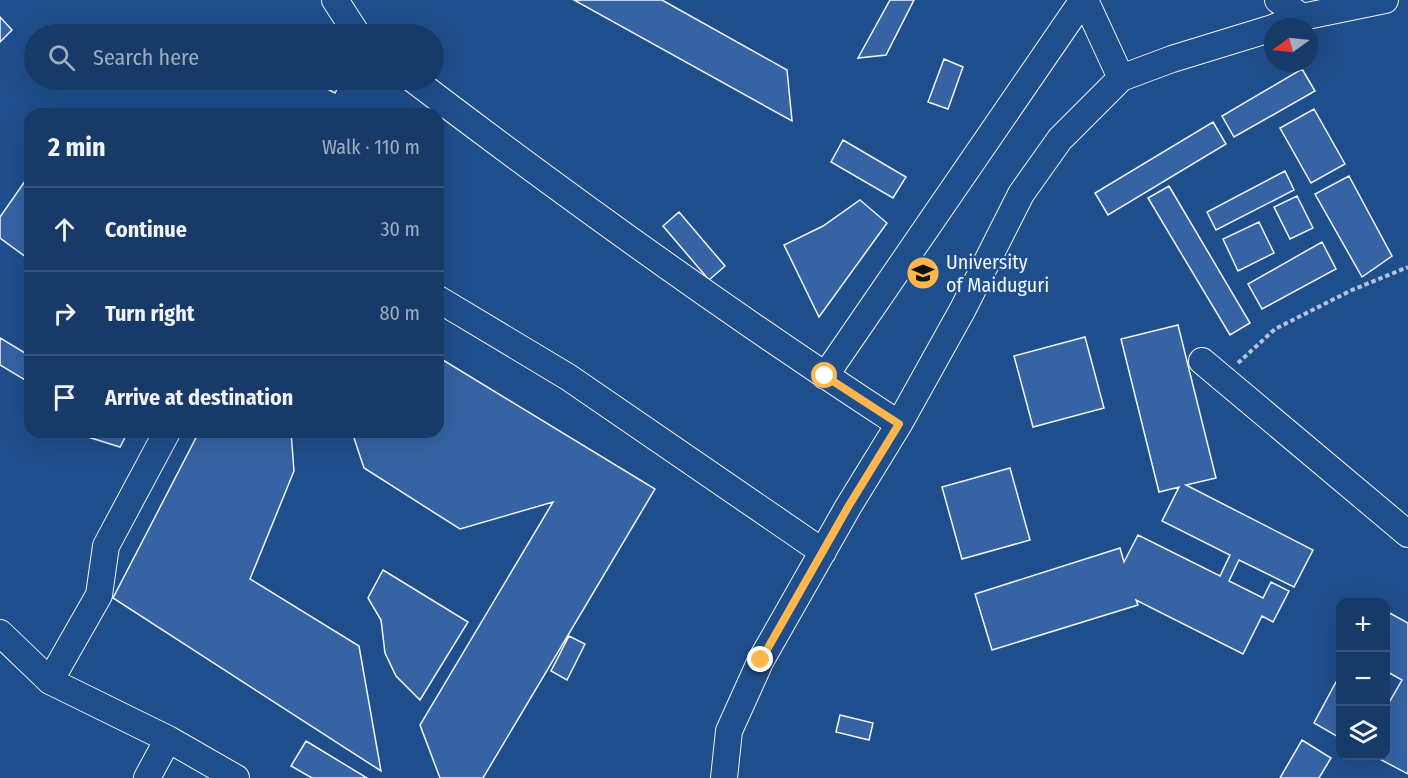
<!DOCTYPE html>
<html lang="en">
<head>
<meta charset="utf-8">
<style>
  body { margin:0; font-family:"Fira Sans Condensed",sans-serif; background:#20416f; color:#f1f3f6 }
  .controls { position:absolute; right:18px; bottom:18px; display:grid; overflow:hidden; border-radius:12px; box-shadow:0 6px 24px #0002 }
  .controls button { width:54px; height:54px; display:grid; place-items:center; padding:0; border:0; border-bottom:2px solid #36547d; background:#173a69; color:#f1f3f6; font:30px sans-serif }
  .compass { position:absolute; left:1264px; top:18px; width:54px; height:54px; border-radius:50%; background:#173a69; box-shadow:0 6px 24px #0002; rotate:255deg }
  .stop { position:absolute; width:18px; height:18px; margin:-14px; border:4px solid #ffb74d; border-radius:50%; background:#fff }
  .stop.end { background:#ffb74d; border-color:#fff; box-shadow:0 2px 6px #0008 }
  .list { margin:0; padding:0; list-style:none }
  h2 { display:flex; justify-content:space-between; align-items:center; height:78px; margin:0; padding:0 24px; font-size:26px }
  h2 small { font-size:20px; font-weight:400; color:#9eadc0 }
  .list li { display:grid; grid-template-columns:39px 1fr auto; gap:18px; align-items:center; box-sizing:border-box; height:84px; padding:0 24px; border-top:2px solid #36547d }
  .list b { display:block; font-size:22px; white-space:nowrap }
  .list em { font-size:20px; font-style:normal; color:#9eadc0 }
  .icon { flex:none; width:33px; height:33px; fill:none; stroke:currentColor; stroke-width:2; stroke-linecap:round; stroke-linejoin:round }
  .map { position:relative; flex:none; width:1408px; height:778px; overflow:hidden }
  .search { position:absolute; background:#173a69; box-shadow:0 6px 24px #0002; left:24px; top:24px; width:420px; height:66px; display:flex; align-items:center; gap:15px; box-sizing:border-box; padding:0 21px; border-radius:33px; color:#9eadc0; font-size:22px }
  .panel { position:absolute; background:#173a69; box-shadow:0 6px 24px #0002; left:24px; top:108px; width:420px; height:330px; border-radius:18px }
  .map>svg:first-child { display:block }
  .building { fill:#3563a3; stroke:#f2f6ff; stroke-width:1.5 }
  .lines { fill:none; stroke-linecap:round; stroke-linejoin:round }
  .minor-casing { stroke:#f2f6ff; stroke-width:28 }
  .path { stroke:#b3c4dc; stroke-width:4; stroke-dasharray:4.5 3; stroke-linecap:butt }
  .minor { stroke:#1f4e8c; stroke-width:26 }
  .route { stroke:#ffb74d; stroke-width:8 }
  .labels { text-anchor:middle; stroke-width:4.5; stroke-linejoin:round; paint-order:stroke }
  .poi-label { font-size:20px; fill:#f2f6ff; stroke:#1f4e8c; text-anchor:start }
</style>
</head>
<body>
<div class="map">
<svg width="1408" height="778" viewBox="0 0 1408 778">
  <rect width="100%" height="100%" fill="#1f4e8c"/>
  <path class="building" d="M 574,0 L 662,0 L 787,70 L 792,121 Z
    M 890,0 L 914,0 L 886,55 L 858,58 Z
    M 0,17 L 12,30 L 0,42 Z
    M 944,59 L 963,67 L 948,109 L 928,102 Z
    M 1302,69 L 1315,91 L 1234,137 L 1222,116 Z
    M 326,80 L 342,80 L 335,93 L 323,87 Z
    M 1314,109 L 1345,164 L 1311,183 L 1280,128 Z
    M 1213,122 L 1226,144 L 1108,215 L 1095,193 Z
    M 843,140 L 906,177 L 893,198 L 831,162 Z
    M 1285,171 L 1294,190 L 1216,230 L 1207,212 Z
    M 30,174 L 30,260 L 0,238 L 0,217 Z
    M 1349,176 L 1392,256 L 1362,277 L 1315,194 Z
    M 1169,186 L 1250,323 L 1230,335 L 1148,198 Z
    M 1297,196 L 1313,228 L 1290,239 L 1274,207 Z
    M 860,200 L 887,223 L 819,317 L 784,245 L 823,226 Z
    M 679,212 L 725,266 L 709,280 L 663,226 Z
    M 1259,222 L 1274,253 L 1238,271 L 1223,239 Z
    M 1322,242 L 1336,269 L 1262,309 L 1248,284 Z
    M 1178,325 L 1216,478 L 1186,485 L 1313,550 L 1294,587 L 1239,560 L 1229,581 L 1263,598 L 1271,582 L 1289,591 L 1273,622 L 1262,616 L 1243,654 L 1136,600 L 1138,605 L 992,650 L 975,594 L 1120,548 L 1124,562 L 1138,535 L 1220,576 L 1230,555 L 1162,521 L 1179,487 L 1159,492 L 1121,339 Z
    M 1085,337 L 1104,408 L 1033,427 L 1014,356 Z
    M 0,338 L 30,356 L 30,383 L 0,365 Z
    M 438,357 L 655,489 L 483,778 L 440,778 L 420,725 L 553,502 L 460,529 L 364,468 L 352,432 L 438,432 Z
    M 72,432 L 128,432 L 120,447 Z
    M 199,432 L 291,432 L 294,471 L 250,579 L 359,646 L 381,771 L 113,598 Z
    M 1010,468 L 1030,540 L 962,559 L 942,487 Z
    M 383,570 L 468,622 L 420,700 L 396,676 L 385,653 L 381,620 L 368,598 Z
    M 1386,611 L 1408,623 L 1408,774 L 1374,756 L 1386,756 L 1386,708 L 1402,680 L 1386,671 Z
    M 569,636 L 585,644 L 567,680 L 551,671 Z
    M 1336,682 L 1340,684 L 1340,738 L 1314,723 Z
    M 840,715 L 873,723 L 869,740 L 836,732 Z
    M 1302,740 L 1331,758 L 1319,778 L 1280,778 Z
    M 306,741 L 367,778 L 312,778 L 291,766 Z"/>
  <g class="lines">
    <g class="minor-casing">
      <path id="minor" d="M 335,0 L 357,34
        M 1085,0 L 1121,78
        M 1278,0 L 1302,17
        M 1275,27 L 1302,17 L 1385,0
        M 414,80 C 572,200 733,316 899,424
        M 438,299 L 568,377 L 823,552
        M 1202,361 L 1408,534
        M 825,376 L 1083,0
        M 0,633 L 50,681 L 168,739
        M 50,681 L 99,595 L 106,546 L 167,432
        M 147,778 L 168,739 L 236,778
        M 724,778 L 729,731 L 761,660 L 848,507 L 899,424 L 963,309 L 1021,194 L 1060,139 L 1121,78 L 1172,59 L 1273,28"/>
    </g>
    <path class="path" d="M 1238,363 L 1275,329 L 1352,290 L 1408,267"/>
    <use href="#minor" class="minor"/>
  </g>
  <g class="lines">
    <path class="route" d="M 761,660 L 848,507 L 899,424 L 825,376"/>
  </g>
  <defs>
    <g id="university-disc" transform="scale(1.725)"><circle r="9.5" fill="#ffb74d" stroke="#1f4e8c"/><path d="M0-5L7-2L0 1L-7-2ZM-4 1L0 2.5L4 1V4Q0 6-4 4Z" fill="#111"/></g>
  </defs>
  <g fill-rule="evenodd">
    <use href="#university-disc" x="923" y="273"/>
  </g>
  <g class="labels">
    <g class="poi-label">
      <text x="946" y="269">University<tspan x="946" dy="23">of Maiduguri</tspan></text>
    </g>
  </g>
</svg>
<div class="controls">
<button>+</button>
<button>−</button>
<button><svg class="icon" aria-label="layers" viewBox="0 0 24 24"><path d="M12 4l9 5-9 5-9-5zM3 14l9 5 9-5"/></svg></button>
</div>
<svg class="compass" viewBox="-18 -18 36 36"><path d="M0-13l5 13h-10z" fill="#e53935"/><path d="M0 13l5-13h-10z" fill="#9eadc0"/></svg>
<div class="stop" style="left:825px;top:376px"></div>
<div class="stop end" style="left:761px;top:660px"></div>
<div class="search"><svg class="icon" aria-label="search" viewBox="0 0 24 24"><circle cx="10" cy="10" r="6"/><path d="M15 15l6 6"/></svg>Search here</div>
<section class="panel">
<h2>2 min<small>Walk · 110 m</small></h2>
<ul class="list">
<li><svg class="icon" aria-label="ahead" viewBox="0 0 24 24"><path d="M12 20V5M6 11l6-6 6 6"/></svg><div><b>Continue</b></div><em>30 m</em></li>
<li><svg class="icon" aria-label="right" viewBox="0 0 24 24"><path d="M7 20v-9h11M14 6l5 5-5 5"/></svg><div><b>Turn right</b></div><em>80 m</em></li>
<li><svg class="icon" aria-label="arrive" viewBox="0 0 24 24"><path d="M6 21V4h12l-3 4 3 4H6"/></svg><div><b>Arrive at destination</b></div></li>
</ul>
</section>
</div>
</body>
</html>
